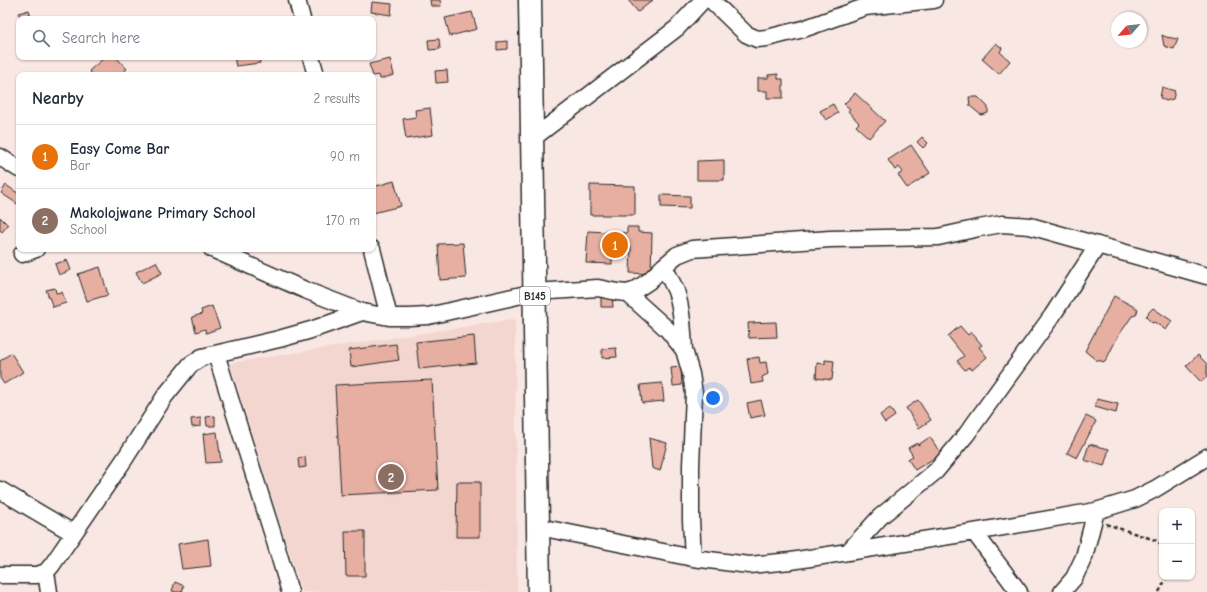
<!DOCTYPE html>
<html lang="en">
<head>
<meta charset="utf-8">
<style>
  body { margin:0; font-family:"Comic Neue",sans-serif; background:#f6f6f7; color:#1f2937 }
  .controls { position:absolute; right:12px; bottom:12px; display:grid; overflow:hidden; border-radius:8px; box-shadow:0 1px 3px #0004 }
  .controls button { width:36px; height:36px; display:grid; place-items:center; padding:0; border:0; border-bottom:1px solid #e0e1e3; background:#fff; color:#1f2937; font:20px sans-serif }
  .compass { position:absolute; left:1111px; top:12px; width:36px; height:36px; border-radius:50%; background:#fff; box-shadow:0 1px 3px #0004; rotate:243deg }
  .you { position:absolute; left:713px; top:398px; width:14px; height:14px; margin:-10px; border:3px solid #fff; border-radius:50%; background:#1a73e8; box-shadow:0 0 0 6px #1a73e833 }
  .badge { display:grid; place-items:center; width:26px; height:26px; border-radius:50%; background:#2563eb; color:#fff; font-size:13px; font-weight:700 }
  .pin { position:absolute; translate:-50% -50%; border:2px solid #fff; box-shadow:0 1px 4px #0006 }
  .list { margin:0; padding:0; list-style:none }
  h2 { display:flex; justify-content:space-between; align-items:center; height:52px; margin:0; padding:0 16px; font-size:17px }
  h2 small { font-size:13px; font-weight:400; color:#747a83 }
  .list li { display:grid; grid-template-columns:26px 1fr auto; gap:12px; align-items:center; box-sizing:border-box; height:64px; padding:0 16px; border-top:1px solid #e0e1e3 }
  .list b { display:block; font-size:15px; white-space:nowrap }
  .list p { margin:0; font-size:13px; white-space:nowrap; color:#747a83 }
  .list em { font-size:13px; font-style:normal; color:#747a83 }
  .icon { flex:none; width:22px; height:22px; fill:none; stroke:currentColor; stroke-width:2; stroke-linecap:round; stroke-linejoin:round }
  .map { position:relative; flex:none; width:1207px; height:592px; overflow:hidden }
  .search { position:absolute; background:#fff; box-shadow:0 1px 3px #0004; left:16px; top:16px; width:360px; height:44px; display:flex; align-items:center; gap:10px; box-sizing:border-box; padding:0 14px; border-radius:8px; color:#747a83; font-size:15px }
  .panel { position:absolute; background:#fff; box-shadow:0 1px 3px #0004; left:16px; top:72px; width:360px; height:180px; border-radius:8px }
  .map>svg:first-child { display:block }
  .built { fill:#f3d6cf }
  .building { fill:#e7afa1; stroke:#2b2b2b }
  .lines { fill:none; stroke-linecap:round; stroke-linejoin:round }
  .minor-casing { stroke:#2b2b2b; stroke-width:19 }
  .primary-casing { stroke:#2b2b2b; stroke-width:25 }
  .path { stroke:#2b2b2b; stroke-width:2.5; stroke-dasharray:4 3; stroke-linecap:butt }
  .minor { stroke:#fff; stroke-width:16 }
  .primary { stroke:#fff; stroke-width:22 }
  .labels { text-anchor:middle; stroke-width:3.5; stroke-linejoin:round; paint-order:stroke }
  .shield { fill:#fff; stroke:#6b6b6b; stroke-width:1 }
  .shield-label { font-size:11px; font-weight:bold; fill:#2b2b2b }
</style>
</head>
<body>
<div class="map">
<svg width="1207" height="592" viewBox="0 0 1207 592">
  <rect width="100%" height="100%" fill="#f8e7e3"/>
  <filter id="ink" filterUnits="userSpaceOnUse"><feTurbulence type="fractalNoise" baseFrequency=".025" numOctaves="2"/><feDisplacementMap in="SourceGraphic" scale="8" xChannelSelector="R" yChannelSelector="G"/><feConvolveMatrix kernelMatrix="1 2 1 2 8 2 1 2 1" color-interpolation-filters="sRGB"/></filter>
  <g filter="url(#ink)">
    <path class="built" d="M 515,319 L 517,592 L 302,592 L 230,363 Z"/>
    <path class="building" d="M 430,0 L 440,0 L 441,6 L 431,6 Z
      M 628,0 L 653,0 L 638,12 Z
      M 372,2 L 392,4 L 391,15 L 371,12 Z
      M 29,10 L 31,19 L 20,19 L 19,13 Z
      M 472,12 L 477,29 L 450,36 L 445,18 Z
      M 1162,35 L 1166,37 L 1178,39 L 1174,49 L 1164,46 Z
      M 439,39 L 440,49 L 429,50 L 428,40 Z
      M 507,41 L 507,49 L 497,50 L 497,42 Z
      M 996,43 L 1002,48 L 1000,52 L 1010,61 L 999,74 L 982,59 Z
      M 105,57 L 116,57 L 127,69 L 120,75 L 93,75 L 89,71 Z
      M 234,57 L 259,57 L 260,63 L 236,66 Z
      M 390,59 L 394,75 L 380,79 L 379,75 L 373,76 L 369,64 Z
      M 447,70 L 448,82 L 436,83 L 435,71 Z
      M 778,74 L 778,79 L 783,79 L 783,98 L 767,98 L 767,91 L 758,91 L 758,78 L 768,78 L 768,75 Z
      M 1162,87 L 1175,91 L 1173,99 L 1166,101 L 1160,98 Z
      M 855,93 L 885,121 L 869,138 L 856,126 L 859,123 L 848,111 L 850,109 L 844,104 Z
      M 969,97 L 978,97 L 988,107 L 988,113 L 981,115 L 970,106 Z
      M 833,104 L 838,113 L 826,120 L 820,111 Z
      M 430,108 L 433,135 L 406,139 L 403,119 L 416,117 L 415,110 Z
      M 922,137 L 928,143 L 923,148 L 917,142 Z
      M 911,145 L 930,173 L 907,188 L 898,175 L 903,172 L 899,167 L 895,170 L 888,160 Z
      M 724,160 L 724,180 L 697,180 L 697,161 Z
      M 394,181 L 401,206 L 373,213 L 373,187 Z
      M 6,185 L 19,194 L 19,205 L 1,193 Z
      M 590,185 L 635,186 L 635,215 L 590,215 Z
      M 661,195 L 690,196 L 690,208 L 661,207 Z
      M 0,217 L 8,225 L 2,232 L 0,230 Z
      M 627,227 L 638,227 L 638,232 L 652,233 L 651,274 L 630,273 L 631,247 L 612,246 L 612,264 L 586,263 L 588,231 L 627,233 Z
      M 463,243 L 466,278 L 440,280 L 438,244 Z
      M 67,260 L 71,270 L 59,275 L 55,264 Z
      M 156,262 L 162,273 L 142,283 L 136,272 Z
      M 100,267 L 108,295 L 87,301 L 78,274 Z
      M 55,288 L 56,293 L 62,292 L 66,303 L 53,307 L 46,290 Z
      M 601,295 L 612,295 L 613,307 L 601,307 Z
      M 1114,296 L 1138,309 L 1136,315 L 1132,316 L 1117,338 L 1105,362 L 1096,360 L 1085,351 Z
      M 212,306 L 220,328 L 206,333 L 205,329 L 196,332 L 192,317 L 202,314 L 201,310 Z
      M 1153,308 L 1172,321 L 1166,330 L 1154,322 L 1152,323 L 1146,317 L 1149,312 Z
      M 776,322 L 777,337 L 749,338 L 748,323 Z
      M 960,326 L 968,335 L 971,332 L 982,345 L 979,347 L 987,357 L 972,370 L 969,367 L 965,370 L 957,361 L 964,356 L 948,336 Z
      M 474,336 L 476,363 L 419,369 L 416,342 Z
      M 396,344 L 399,360 L 351,367 L 349,350 Z
      M 616,348 L 617,357 L 602,358 L 602,349 Z
      M 11,353 L 23,372 L 4,384 L 0,378 L 0,361 Z
      M 1198,355 L 1207,364 L 1207,377 L 1201,382 L 1186,366 Z
      M 759,357 L 760,363 L 766,362 L 768,374 L 762,377 L 763,382 L 751,384 L 747,359 Z
      M 825,360 L 834,361 L 832,380 L 816,378 L 817,363 L 825,364 Z
      M 681,367 L 682,385 L 673,386 L 671,368 Z
      M 432,380 L 438,490 L 341,495 L 335,385 Z
      M 662,383 L 664,401 L 642,403 L 640,385 Z
      M 1097,399 L 1118,404 L 1116,413 L 1095,407 Z
      M 761,400 L 765,415 L 750,418 L 747,403 Z
      M 918,400 L 931,420 L 919,428 L 906,408 Z
      M 890,408 L 895,416 L 885,423 L 880,415 Z
      M 215,416 L 215,426 L 207,426 L 206,417 Z
      M 1086,416 L 1096,421 L 1077,458 L 1067,453 Z
      M 201,418 L 201,426 L 192,427 L 191,419 Z
      M 217,432 L 221,462 L 206,463 L 203,434 Z
      M 930,437 L 941,454 L 915,470 L 908,459 L 913,456 L 908,448 L 917,443 L 918,445 Z
      M 649,438 L 667,443 L 660,471 L 652,468 Z
      M 1089,444 L 1109,449 L 1104,466 L 1084,460 Z
      M 305,457 L 306,467 L 299,468 L 298,458 Z
      M 457,482 L 480,482 L 480,537 L 456,537 Z
      M 345,531 L 365,531 L 365,576 L 346,576 Z
      M 208,539 L 211,566 L 182,569 L 178,544 Z
      M 175,582 L 184,586 L 182,592 L 176,592 L 172,591 Z"/>
    <g class="lines">
      <g class="minor-casing">
        <path id="minor" d="M 297,0 L 302,19
          M 711,0 L 746,34 L 757,39 L 767,38 L 803,29 L 865,7 L 934,0
          M 311,57 L 316,75
          M 532,139 L 677,28 L 703,0
          M 0,157 L 19,169
          M 212,249 L 305,290 L 362,312 L 389,317 L 409,317 L 428,316 L 535,292 L 598,288 L 617,292 L 627,293 L 634,291 L 649,281 L 664,266 L 677,255 L 692,249 L 830,239 L 938,237 L 979,228 L 1002,224 L 1030,226 L 1207,276
          M 372,249 L 389,317
          M 22,254 L 36,249
          M 664,266 C 668,274 672,283 676,291 C 682,310 683,330 684,350
          M 627,293 L 667,329 L 684,350 L 691,374 L 694,393 L 691,466 L 691,520 L 693,558
          M 216,354 L 273,535 L 290,592
          M 0,490 L 73,533
          M 539,527 L 693,558 L 749,565 L 791,561 L 974,532 L 1096,511 L 1135,499 L 1155,489 L 1207,457
          M 974,532 L 1019,592
          M 849,551 L 880,517 L 936,471 L 966,435 L 1052,316 L 1098,245
          M 46,572 L 49,592
          M 0,575 L 37,575 L 46,572 L 52,565 L 124,460 L 165,396 L 190,365 L 202,357 L 279,339 L 311,330 L 362,312
          M 1062,592 L 1074,578 L 1084,557 L 1096,511"/>
      </g>
      <g class="primary-casing">
        <path id="primary" d="M 530,0 L 539,592"/>
      </g>
      <path class="path" d="M 1106,524 L 1155,540 L 1162,545
        M 1159,592 L 1167,577"/>
      <use href="#minor" class="minor"/>
      <use href="#primary" class="primary"/>
    </g>
  </g>
  <g class="labels">
    <rect class="shield" x="520" y="287" width="30" height="18" rx="3"/>
    <g class="shield-label">
      <text x="535" y="300">B145</text>
    </g>
  </g>
</svg>
<div class="controls">
<button>+</button>
<button>−</button>
</div>
<svg class="compass" viewBox="-18 -18 36 36"><path d="M0-13l5 13h-10z" fill="#e53935"/><path d="M0 13l5-13h-10z" fill="#747a83"/></svg>
<div class="you"></div>
<div class="pin badge" style="left:615px;top:245px;background:#e8710a">1</div>
<div class="pin badge" style="left:391px;top:477px;background:#8d6e63">2</div>
<div class="search"><svg class="icon" aria-label="search" viewBox="0 0 24 24"><circle cx="10" cy="10" r="6"/><path d="M15 15l6 6"/></svg>Search here</div>
<section class="panel">
<h2>Nearby<small>2 results</small></h2>
<ul class="list">
<li><span class="badge" style="background:#e8710a">1</span><div><b>Easy Come Bar</b><p>Bar</p></div><em>90 m</em></li>
<li><span class="badge" style="background:#8d6e63">2</span><div><b>Makolojwane Primary School</b><p>School</p></div><em>170 m</em></li>
</ul>
</section>
</div>
</body>
</html>
